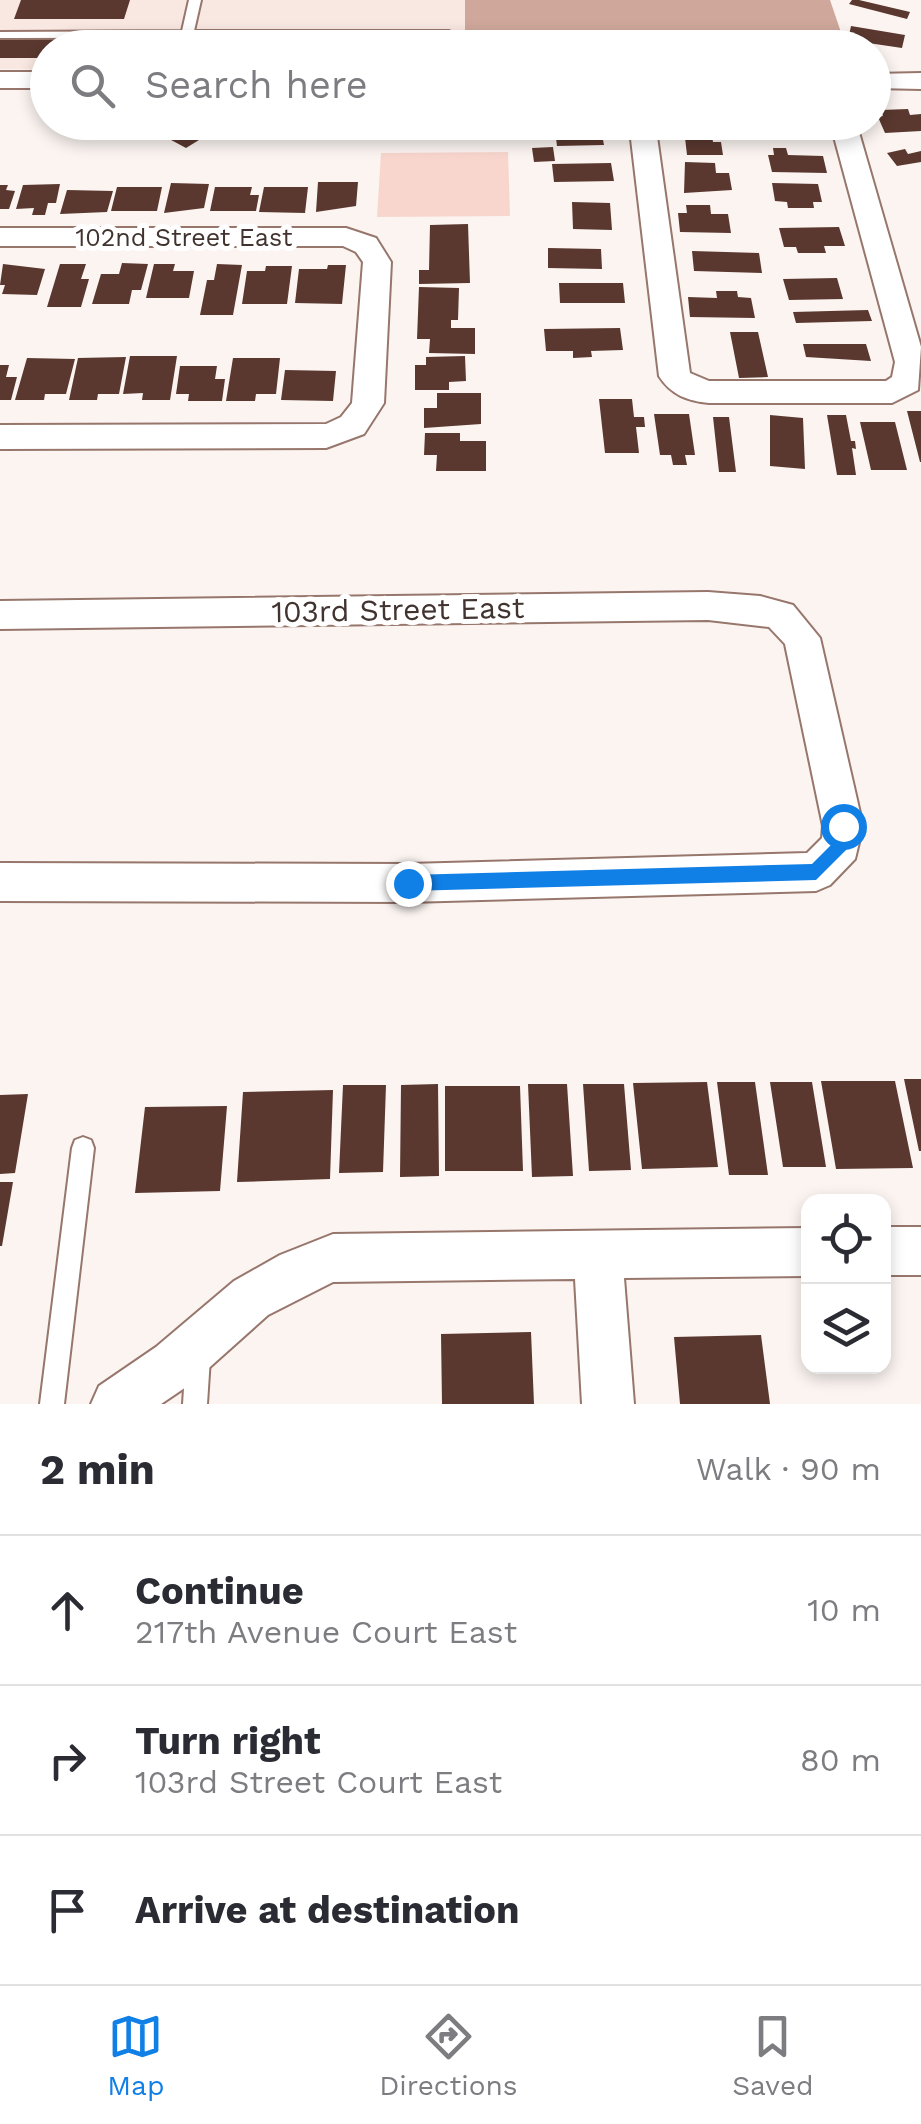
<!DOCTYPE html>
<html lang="en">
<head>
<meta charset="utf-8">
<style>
  body { margin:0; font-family:"Work Sans",sans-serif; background:#f7f7f7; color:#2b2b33 }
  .controls { position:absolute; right:30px; bottom:30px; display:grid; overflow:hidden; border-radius:20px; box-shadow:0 5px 15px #0003 }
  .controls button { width:90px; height:90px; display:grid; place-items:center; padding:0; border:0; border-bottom:2px solid #e1e1e2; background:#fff; color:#2b2b33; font:50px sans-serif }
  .stop { position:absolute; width:30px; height:30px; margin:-22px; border:8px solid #107fe6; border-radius:50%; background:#fff }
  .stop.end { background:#107fe6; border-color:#fff; box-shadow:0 2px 10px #0008 }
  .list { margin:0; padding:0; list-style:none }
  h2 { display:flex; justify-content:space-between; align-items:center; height:130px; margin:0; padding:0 40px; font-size:42px }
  h2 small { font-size:32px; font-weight:400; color:#7c7c81 }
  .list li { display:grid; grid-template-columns:65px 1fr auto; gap:30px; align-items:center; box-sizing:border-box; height:150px; padding:0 40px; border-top:2px solid #e1e1e2 }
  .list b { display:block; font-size:38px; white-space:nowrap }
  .list p { margin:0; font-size:32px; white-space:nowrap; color:#7c7c81 }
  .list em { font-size:32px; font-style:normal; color:#7c7c81 }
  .icon { flex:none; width:55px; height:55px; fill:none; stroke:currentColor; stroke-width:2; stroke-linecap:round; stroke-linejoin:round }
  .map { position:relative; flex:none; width:921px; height:1404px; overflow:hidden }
  .search { position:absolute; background:#fff; box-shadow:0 5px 15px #0003; left:30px; right:30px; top:30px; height:110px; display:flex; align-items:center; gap:25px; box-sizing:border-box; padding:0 35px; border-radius:55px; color:#7c7c81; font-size:38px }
  .sheet { height:580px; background:#fff }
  nav { display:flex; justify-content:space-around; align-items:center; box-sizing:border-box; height:140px; border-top:2px solid #e1e1e2; background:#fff; font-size:28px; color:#7c7c81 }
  nav a { display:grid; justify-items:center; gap:5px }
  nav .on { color:#107fe6 }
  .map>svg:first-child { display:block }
  .built { fill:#f9e7e1 }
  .green { fill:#f8d6cd }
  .forest { fill:#cfa79b }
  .building { fill:#5a382f }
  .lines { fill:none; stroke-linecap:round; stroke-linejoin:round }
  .lane-casing { stroke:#97766c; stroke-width:4 }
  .street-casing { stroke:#97766c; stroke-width:4 }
  .lane { fill:#fff; fill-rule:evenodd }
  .street { fill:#fff; fill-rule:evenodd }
  .route { fill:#107fe6 }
  .labels { text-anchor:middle; stroke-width:10; stroke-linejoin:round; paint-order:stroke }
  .far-street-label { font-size:25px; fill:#41332f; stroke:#fff }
  .street-label { font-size:30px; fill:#41332f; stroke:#fff }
</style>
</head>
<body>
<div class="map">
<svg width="921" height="1404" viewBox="0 0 921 1404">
  <rect width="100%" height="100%" fill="#fbf4f1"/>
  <path class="built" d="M 0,0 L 465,0 L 465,47 L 48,48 L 47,69 L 0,69 Z"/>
  <path class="green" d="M 508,152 L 510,216 L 377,217 L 381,153 Z"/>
  <path class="forest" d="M 465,0 L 830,0 L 846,47 L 465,47 Z"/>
  <path class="building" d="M 21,0 L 130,0 L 124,19 L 14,19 Z
    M 852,0 L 859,0 L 910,12 L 907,19 L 849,4 Z
    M 851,26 L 905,35 L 902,48 L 848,40 Z
    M 0,37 L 68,37 L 64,48 L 48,48 L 48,58 L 0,58 Z
    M 88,39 L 170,39 L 168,48 L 86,48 Z
    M 189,40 L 271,40 L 270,48 L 188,48 Z
    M 908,109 L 910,115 L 921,114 L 921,131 L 885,133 L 878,117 L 883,116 L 881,110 Z
    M 179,122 L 218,122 L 207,129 L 212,132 L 186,148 L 160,134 Z
    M 765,122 L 813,122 L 817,140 L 775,140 L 767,137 Z
    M 601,129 L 604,145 L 557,146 L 555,130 Z
    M 684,129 L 711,129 L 713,142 L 721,142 L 723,155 L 687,155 Z
    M 553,147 L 555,161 L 534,162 L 532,148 Z
    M 773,148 L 786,148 L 788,155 L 823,156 L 827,173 L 772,172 L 768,155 L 774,155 Z
    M 905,149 L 908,154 L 921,151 L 921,162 L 897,166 L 887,153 Z
    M 685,162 L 715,163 L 716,173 L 729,173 L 732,190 L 684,193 Z
    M 611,163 L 614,181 L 554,182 L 552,164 Z
    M 318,182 L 358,182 L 356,206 L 316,212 Z
    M 171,183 L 209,184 L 204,208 L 164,213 Z
    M 772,183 L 818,184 L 822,202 L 813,202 L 814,208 L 788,208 L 787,202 L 775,201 Z
    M 60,184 L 56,203 L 48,203 L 45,215 L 32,215 L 34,208 L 16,209 L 23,185 Z
    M 0,185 L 8,185 L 6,190 L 15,191 L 9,209 L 0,209 Z
    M 117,187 L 162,187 L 157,211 L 111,211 Z
    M 215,187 L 252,187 L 250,195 L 259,195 L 256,211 L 210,211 Z
    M 264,187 L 308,187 L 305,213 L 259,212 Z
    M 67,190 L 113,191 L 107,212 L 60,214 Z
    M 572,202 L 610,203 L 612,230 L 573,229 Z
    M 686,205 L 710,205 L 711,214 L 728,214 L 731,233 L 680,232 L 678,213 L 687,213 Z
    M 468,224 L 470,283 L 419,284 L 419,270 L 429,270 L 430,225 Z
    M 839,227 L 845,246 L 824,246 L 826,253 L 798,253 L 796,247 L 784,247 L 779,228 Z
    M 548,248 L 601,249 L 602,269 L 548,268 Z
    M 692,251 L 759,253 L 762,273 L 694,271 Z
    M 122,263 L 148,264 L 141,290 L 132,290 L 129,304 L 92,304 L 101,274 L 119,274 Z
    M 3,264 L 45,269 L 37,295 L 2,294 L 5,285 L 0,285 Z
    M 60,264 L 86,264 L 81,279 L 89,279 L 81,307 L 47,307 Z
    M 154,264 L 175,264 L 173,271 L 194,271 L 189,298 L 146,298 Z
    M 217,264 L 242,265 L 233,315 L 200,315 L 207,280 L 214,280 Z
    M 328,265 L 346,265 L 342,304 L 295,303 L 299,269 L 327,269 Z
    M 266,266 L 292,266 L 287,304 L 242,304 L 247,271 L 265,271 Z
    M 837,278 L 843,299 L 789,300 L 783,279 Z
    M 559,283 L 623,283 L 625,303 L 560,303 Z
    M 419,287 L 459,288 L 458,320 L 451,320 L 451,328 L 475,328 L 475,354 L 429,353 L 430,339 L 417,339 Z
    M 716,291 L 737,291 L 738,297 L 751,298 L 755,318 L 690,317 L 688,297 L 717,298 Z
    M 868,310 L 872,321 L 796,323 L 793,312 Z
    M 620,328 L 623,350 L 591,351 L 592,357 L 573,358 L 573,351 L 546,351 L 544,329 Z
    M 730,332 L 758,332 L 768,377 L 739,378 Z
    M 803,344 L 866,344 L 871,361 L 806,357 Z
    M 130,356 L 177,356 L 170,400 L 142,400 L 143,393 L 123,394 Z
    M 465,356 L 466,381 L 449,382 L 449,390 L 415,390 L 415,365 L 426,365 L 426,357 Z
    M 126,357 L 119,394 L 98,394 L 97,400 L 69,400 L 78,358 Z
    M 27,358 L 75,359 L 66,394 L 45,394 L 44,400 L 15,400 Z
    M 233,358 L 280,358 L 276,394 L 256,394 L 255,401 L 226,401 Z
    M 0,365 L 9,365 L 6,377 L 17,377 L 11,400 L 0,400 Z
    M 180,366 L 217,366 L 215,379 L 225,379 L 222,401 L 188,401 L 189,394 L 176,394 Z
    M 285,370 L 336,371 L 333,401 L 281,400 Z
    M 437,393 L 481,393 L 481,424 L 424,428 L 424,408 L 437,408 Z
    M 599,399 L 632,399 L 634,417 L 644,417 L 645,427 L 636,427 L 639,453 L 605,453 Z
    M 907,411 L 921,411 L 921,462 L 920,462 Z
    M 654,414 L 689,414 L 695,455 L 685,455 L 687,465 L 673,465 L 671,455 L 660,455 Z
    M 770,415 L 803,418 L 805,469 L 770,466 Z
    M 827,415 L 846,415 L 851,441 L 855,441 L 856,449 L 852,448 L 856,475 L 837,475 Z
    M 713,417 L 729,417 L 736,472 L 719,472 Z
    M 860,422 L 895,422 L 907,470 L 871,470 Z
    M 425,433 L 460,433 L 460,441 L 486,441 L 486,471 L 436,471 L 437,455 L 424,455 Z
    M 904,1079 L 921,1079 L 921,1151 L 919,1151 Z
    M 821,1081 L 895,1081 L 913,1168 L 836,1169 Z
    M 707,1082 L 718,1167 L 642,1169 L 633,1083 Z
    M 717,1082 L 755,1082 L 768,1175 L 729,1175 Z
    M 770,1082 L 812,1082 L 826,1167 L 783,1167 Z
    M 438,1084 L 439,1176 L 400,1177 L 401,1085 Z
    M 528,1084 L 567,1084 L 573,1176 L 532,1177 Z
    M 583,1084 L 624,1084 L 631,1170 L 589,1171 Z
    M 343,1085 L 386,1085 L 383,1172 L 339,1173 Z
    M 445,1086 L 520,1086 L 523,1171 L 445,1171 Z
    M 333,1090 L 330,1179 L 237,1182 L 243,1092 Z
    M 28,1094 L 15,1173 L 0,1174 L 0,1095 Z
    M 227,1106 L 220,1191 L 135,1193 L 145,1107 Z
    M 0,1182 L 13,1182 L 2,1246 L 0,1246 Z
    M 531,1332 L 534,1404 L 442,1404 L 441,1334 Z
    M 761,1335 L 770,1404 L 680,1404 L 674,1337 Z"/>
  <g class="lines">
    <g class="lane-casing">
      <path id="lane" d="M 189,0 L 201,0 L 194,31 L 449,31 L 455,34 L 449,37 L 0,38 L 0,32 L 182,31 Z
        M 83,1137 L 91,1140 L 94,1148 L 64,1404 L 40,1404 L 72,1148 L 75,1140 Z
        M 198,1346 L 206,1350 L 210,1358 L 207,1404 L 183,1404 L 186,1358 L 190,1350 Z"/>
    </g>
    <g class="street-casing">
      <path id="street" d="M 0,72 L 48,72 L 48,88 L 0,88 Z
        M 921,73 L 921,89 L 874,88 L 874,74 Z
        M 629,122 L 655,122 L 690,373 L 709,381 L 886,381 L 892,377 L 895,362 L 830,122 L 856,122 L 921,347 L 918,390 L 892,403 L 709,403 C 688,401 671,395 659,376 Z
        M 0,228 L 346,228 L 376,238 L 391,262 L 384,403 L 364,434 L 326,448 L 0,449 L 0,425 L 326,424 L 341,417 L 352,403 L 363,262 L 356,252 L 343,246 L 0,246 Z
        M 708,592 L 760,596 L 793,605 L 820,638 L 863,826 L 855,859 L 830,885 L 816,891 L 408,902 L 0,901 L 0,863 L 408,864 L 807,853 L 822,838 L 823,826 L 785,644 L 769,627 L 708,620 L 0,629 L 0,601 Z
        M 884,1227 L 921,1227 L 921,1275 L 884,1275 Z
        M 808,1228 L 808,1276 L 624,1278 L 634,1404 L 582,1404 L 575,1279 L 333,1282 L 268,1315 L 192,1383 L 161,1404 L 91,1404 L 99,1386 L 156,1347 L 234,1281 L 280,1255 L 333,1234 Z"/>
    </g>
    <use href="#lane" class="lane"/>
    <use href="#street" class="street"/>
  </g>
  <path class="route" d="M 843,818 L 852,826 L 850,846 L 816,880 L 408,891 L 399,883 L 408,875 L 812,864 L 833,843 L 834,826 Z"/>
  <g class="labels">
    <g class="far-street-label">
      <text x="184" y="246">102nd Street East</text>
    </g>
    <g class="street-label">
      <text transform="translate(398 610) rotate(-1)" y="10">103rd Street East</text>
    </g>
  </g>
</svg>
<div class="controls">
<button><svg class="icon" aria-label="locate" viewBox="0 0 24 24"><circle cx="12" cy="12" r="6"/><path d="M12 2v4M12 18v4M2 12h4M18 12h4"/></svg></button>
<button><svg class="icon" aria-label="layers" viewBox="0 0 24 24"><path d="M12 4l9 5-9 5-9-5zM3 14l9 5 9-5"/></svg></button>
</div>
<div class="stop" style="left:843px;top:826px"></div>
<div class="stop end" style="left:408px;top:883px"></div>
<div class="search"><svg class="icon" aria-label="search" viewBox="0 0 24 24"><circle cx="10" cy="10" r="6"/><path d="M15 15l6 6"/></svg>Search here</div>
</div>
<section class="sheet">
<h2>2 min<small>Walk · 90 m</small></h2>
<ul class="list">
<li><svg class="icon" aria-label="ahead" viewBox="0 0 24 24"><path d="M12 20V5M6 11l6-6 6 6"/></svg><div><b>Continue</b><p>217th Avenue Court East</p></div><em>10 m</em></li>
<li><svg class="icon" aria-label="right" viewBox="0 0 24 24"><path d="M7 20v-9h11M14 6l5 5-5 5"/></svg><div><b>Turn right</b><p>103rd Street Court East</p></div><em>80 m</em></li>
<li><svg class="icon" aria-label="arrive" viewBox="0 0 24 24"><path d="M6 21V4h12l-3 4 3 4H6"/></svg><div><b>Arrive at destination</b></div></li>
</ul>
</section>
<nav>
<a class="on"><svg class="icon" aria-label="map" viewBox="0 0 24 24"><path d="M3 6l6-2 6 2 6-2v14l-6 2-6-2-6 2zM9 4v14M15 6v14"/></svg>Map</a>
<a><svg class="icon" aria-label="directions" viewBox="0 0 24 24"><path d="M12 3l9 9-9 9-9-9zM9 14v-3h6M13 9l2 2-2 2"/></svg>Directions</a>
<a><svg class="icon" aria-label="saved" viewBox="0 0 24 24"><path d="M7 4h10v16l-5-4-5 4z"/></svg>Saved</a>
</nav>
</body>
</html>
